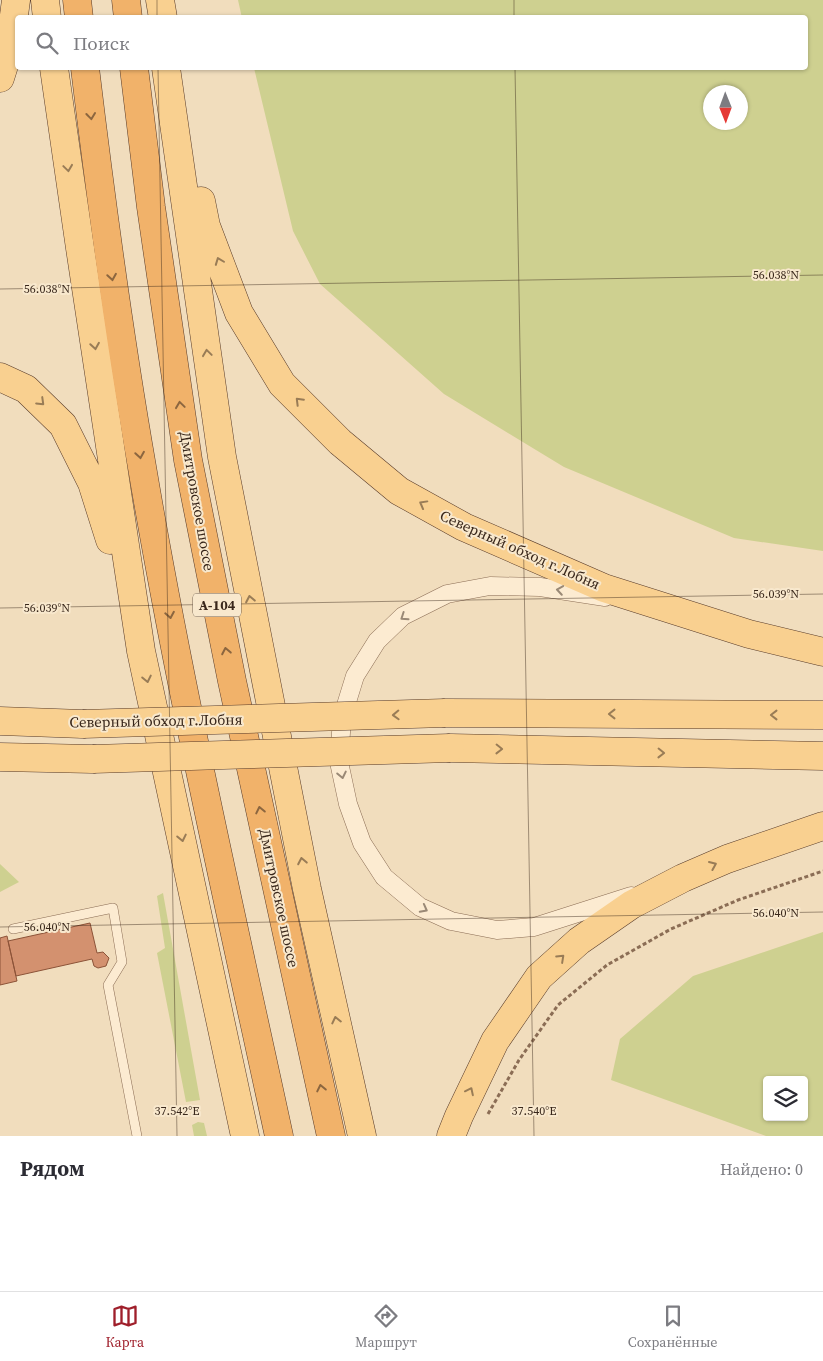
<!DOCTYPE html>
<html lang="ru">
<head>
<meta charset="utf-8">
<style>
  body { margin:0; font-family:"Source Serif 4",serif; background:#f2f2f3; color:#2b2b33 }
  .controls { position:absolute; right:15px; bottom:15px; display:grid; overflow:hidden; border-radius:5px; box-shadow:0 1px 4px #0004 }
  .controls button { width:45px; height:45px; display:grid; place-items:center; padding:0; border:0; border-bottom:1px solid #e1e1e2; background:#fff; color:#2b2b33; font:25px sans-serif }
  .compass { position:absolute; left:703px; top:85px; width:45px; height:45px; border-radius:50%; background:#fff; box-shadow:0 1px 4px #0004; rotate:179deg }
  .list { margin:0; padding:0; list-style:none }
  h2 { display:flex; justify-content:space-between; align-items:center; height:65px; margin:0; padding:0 20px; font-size:21px }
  h2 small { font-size:16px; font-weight:400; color:#7c7c81 }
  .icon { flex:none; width:28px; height:28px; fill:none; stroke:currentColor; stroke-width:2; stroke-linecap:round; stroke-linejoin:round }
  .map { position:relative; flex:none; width:823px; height:1136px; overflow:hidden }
  .search { position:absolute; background:#fff; box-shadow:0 1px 4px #0004; left:15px; right:15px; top:15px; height:55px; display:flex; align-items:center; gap:12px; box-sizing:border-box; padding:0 18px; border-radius:5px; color:#7c7c81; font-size:19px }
  .sheet { height:155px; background:#fff }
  nav { display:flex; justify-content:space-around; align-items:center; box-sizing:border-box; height:70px; border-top:1px solid #e1e1e2; background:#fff; font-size:14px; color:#7c7c81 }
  nav a { display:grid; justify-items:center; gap:2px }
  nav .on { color:#9f1f2b }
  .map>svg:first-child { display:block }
  .green { fill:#ced090; fill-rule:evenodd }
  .building { fill:#d3916f; stroke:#8c5338 }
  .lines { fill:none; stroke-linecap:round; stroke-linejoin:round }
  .service-casing { stroke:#8b6d55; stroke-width:10 }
  .minor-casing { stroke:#8b6d55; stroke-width:19 }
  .primary-casing { stroke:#583b2a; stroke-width:29 }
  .trunk-casing { stroke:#583b2a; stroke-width:29 }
  .path { stroke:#8b6d55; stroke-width:3; stroke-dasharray:4 2.5; stroke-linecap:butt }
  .service { stroke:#fcebd1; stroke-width:9 }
  .minor { stroke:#fcebd1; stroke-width:18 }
  .primary { stroke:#f9d090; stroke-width:28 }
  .trunk { stroke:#f1b26a; stroke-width:28 }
  .primary-bridge-casing { stroke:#583b2a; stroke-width:29; stroke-linecap:butt }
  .primary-bridge { stroke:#f9d090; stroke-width:28 }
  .oneway { stroke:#8c663f }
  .oneway2 { stroke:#997c56 }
  .oneway3 { stroke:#9a8976 }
  .ticks { fill:none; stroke:#39271b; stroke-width:1; stroke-opacity:0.45 }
  .labels { text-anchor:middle; stroke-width:4; stroke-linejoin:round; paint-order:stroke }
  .shield { fill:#f8e8cd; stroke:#726150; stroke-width:1 }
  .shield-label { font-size:14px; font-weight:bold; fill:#39271b }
  .street-label { font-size:15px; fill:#39271b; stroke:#f8e8cd }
  .ticks-label { font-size:12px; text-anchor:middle; fill:#39271b; stroke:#f8e8cd; stroke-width:4; stroke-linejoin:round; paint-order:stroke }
</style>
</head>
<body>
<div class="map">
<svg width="823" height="1136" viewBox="0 0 823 1136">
  <rect width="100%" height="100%" fill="#f1ddbd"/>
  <path class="green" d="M 238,0 L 823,0 L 823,551 L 734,538 L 564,467 L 444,394 L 320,284 L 293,231 L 254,68 L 806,68 L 806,18 L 242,18 ZM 740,92 L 740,122 L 710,122 L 710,92 Z
    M 0,864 L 19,882 L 0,892 Z
    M 163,893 L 200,1100 L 186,1102 L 157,953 L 165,948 L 157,896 Z
    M 823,932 L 823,1136 L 766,1136 L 611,1080 L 620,1039 L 693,976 ZM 767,1080 L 804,1080 L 804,1117 L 767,1117 Z
    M 198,1122 L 204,1123 L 207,1136 L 194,1136 L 192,1125 Z"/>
  <path class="building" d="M 90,923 L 97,953 L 103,952 L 109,958 L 106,966 L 98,968 L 94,966 L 92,959 L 16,976 L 8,941 Z
    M 7,936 L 17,981 L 0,985 L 0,938 Z"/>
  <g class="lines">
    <g class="service-casing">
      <path id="service" d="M 13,929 L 113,908 L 122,962 L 108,985 L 137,1136"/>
    </g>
    <g class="minor-casing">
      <path id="minor" d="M 605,597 L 540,587 L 490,586 L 447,594 L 403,616 L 377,641 L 355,676 L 342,718 L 339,762 L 348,804 L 362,843 L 384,877 L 420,907 L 451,921 L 497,930 L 534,927 L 631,896"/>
    </g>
    <g class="primary-casing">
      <path id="primary" d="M 45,0 L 47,18
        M 160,0 L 163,18
        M 54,68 L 80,248 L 141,651 L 245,1136
        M 166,68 L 222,457 L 307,889 L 362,1136
        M 0,78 L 10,46 L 16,0
        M 201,201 L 206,226 L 239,313 L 282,384 L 340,442 L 399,491 L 464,527 L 604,588 L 749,634 L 823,652
        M 0,377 L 26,389 L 63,425 L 92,483 L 110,540
        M 445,713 L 823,715
        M 0,721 L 83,724
        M 450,748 L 823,756
        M 0,757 L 93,759
        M 451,1136 L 459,1116 L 495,1041 L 539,977 L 579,941 L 631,905 L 683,878 L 727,859 L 823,826"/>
    </g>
    <g class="trunk-casing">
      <path id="trunk" d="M 77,0 L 79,18
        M 126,0 L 128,18
        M 85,68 C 101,201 119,335 142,467 C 180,692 231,914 279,1136
        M 134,68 L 151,207 L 188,460 L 232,681 L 331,1136"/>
    </g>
    <path class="path" d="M 488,1114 L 519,1060 L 558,1005 L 607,965 L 671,929 L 738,900 L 823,871"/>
    <use href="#service" class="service"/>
    <use href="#minor" class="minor"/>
    <use href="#primary" class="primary"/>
    <use href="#trunk" class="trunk"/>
    <g class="primary-bridge-casing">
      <path id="primary-bridge" d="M 83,724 L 445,713
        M 93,759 L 450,748"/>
    </g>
    <use href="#primary-bridge" class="primary-bridge"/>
  </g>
  <defs><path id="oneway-chevron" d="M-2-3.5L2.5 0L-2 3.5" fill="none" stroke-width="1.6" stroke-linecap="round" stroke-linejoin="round" transform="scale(1.25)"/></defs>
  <g class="oneway">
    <use href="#oneway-chevron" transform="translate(91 116) rotate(83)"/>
    <use href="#oneway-chevron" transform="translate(112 277) rotate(81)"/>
    <use href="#oneway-chevron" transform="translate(180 405) rotate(-98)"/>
    <use href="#oneway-chevron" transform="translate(140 455) rotate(81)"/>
    <use href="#oneway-chevron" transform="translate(170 615) rotate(80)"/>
    <use href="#oneway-chevron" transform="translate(226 651) rotate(-101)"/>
    <use href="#oneway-chevron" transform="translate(260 810) rotate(-102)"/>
    <use href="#oneway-chevron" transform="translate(321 1088) rotate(-102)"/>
  </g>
  <g class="oneway2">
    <use href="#oneway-chevron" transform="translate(68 168) rotate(82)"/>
    <use href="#oneway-chevron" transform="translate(219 261) rotate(-111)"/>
    <use href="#oneway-chevron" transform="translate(95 346) rotate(81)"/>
    <use href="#oneway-chevron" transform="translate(207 353) rotate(-98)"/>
    <use href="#oneway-chevron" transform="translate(299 401) rotate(-135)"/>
    <use href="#oneway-chevron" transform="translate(41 402) rotate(44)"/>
    <use href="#oneway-chevron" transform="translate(423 504) rotate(-151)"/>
    <use href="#oneway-chevron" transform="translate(250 599) rotate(-101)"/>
    <use href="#oneway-chevron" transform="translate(147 679) rotate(78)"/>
    <use href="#oneway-chevron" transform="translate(612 714) rotate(-180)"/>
    <use href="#oneway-chevron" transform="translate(396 715) rotate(178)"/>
    <use href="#oneway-chevron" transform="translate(774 715) rotate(-180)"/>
    <use href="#oneway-chevron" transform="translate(499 749) rotate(1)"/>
    <use href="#oneway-chevron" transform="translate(661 753) rotate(1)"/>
    <use href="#oneway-chevron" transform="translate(182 838) rotate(78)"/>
    <use href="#oneway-chevron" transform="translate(302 861) rotate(-101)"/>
    <use href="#oneway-chevron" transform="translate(713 865) rotate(-23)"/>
    <use href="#oneway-chevron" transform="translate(561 958) rotate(-43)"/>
    <use href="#oneway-chevron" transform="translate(336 1020) rotate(-103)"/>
    <use href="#oneway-chevron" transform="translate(470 1091) rotate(-64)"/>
  </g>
  <g class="oneway3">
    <use href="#oneway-chevron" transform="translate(560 590) rotate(-171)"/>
    <use href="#oneway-chevron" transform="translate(404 617) rotate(146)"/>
    <use href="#oneway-chevron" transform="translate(342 775) rotate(78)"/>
    <use href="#oneway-chevron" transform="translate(424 909) rotate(28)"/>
  </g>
  <path class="ticks" d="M 157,0 L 157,18M 514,0 L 514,18M 158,68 L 177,1136M 515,68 L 534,1136M 0,289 L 823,275M 0,608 L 823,594M 0,927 L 823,912"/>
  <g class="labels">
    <rect class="shield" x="193" y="593.5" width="48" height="23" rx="4"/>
    <g class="shield-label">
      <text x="217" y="610">А-104</text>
    </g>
    <g class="street-label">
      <text transform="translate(197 501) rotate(80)" y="5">Дмитровское шоссе</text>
      <text transform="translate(520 550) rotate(24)" y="5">Северный обход г.Лобня</text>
      <text transform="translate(156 721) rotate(-1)" y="5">Северный обход г.Лобня</text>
      <text transform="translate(279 898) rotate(78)" y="5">Дмитровское шоссе</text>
    </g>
  </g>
  <g class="ticks-label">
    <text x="776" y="279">56.038°N</text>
    <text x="47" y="293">56.038°N</text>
    <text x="776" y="598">56.039°N</text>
    <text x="47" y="612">56.039°N</text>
    <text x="776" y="917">56.040°N</text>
    <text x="47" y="931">56.040°N</text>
    <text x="177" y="1115">37.542°E</text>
    <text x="534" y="1115">37.540°E</text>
  </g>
</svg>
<div class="controls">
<button><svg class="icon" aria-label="layers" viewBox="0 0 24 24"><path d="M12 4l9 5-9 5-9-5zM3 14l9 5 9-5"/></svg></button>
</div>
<svg class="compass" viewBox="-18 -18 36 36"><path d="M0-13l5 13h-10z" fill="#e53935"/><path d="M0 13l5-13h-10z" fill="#7c7c81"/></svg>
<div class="search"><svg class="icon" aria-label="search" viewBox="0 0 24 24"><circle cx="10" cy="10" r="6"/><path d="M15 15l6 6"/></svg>Поиск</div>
</div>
<section class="sheet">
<h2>Рядом<small>Найдено: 0</small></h2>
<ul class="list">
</ul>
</section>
<nav>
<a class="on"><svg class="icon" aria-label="map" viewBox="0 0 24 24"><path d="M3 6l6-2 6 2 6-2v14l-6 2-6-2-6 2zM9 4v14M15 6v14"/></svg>Карта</a>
<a><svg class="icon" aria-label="directions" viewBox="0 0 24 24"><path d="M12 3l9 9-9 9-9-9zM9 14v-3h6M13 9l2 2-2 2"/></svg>Маршрут</a>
<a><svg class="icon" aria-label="saved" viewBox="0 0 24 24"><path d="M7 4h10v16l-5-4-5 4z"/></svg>Сохранённые</a>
</nav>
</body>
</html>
